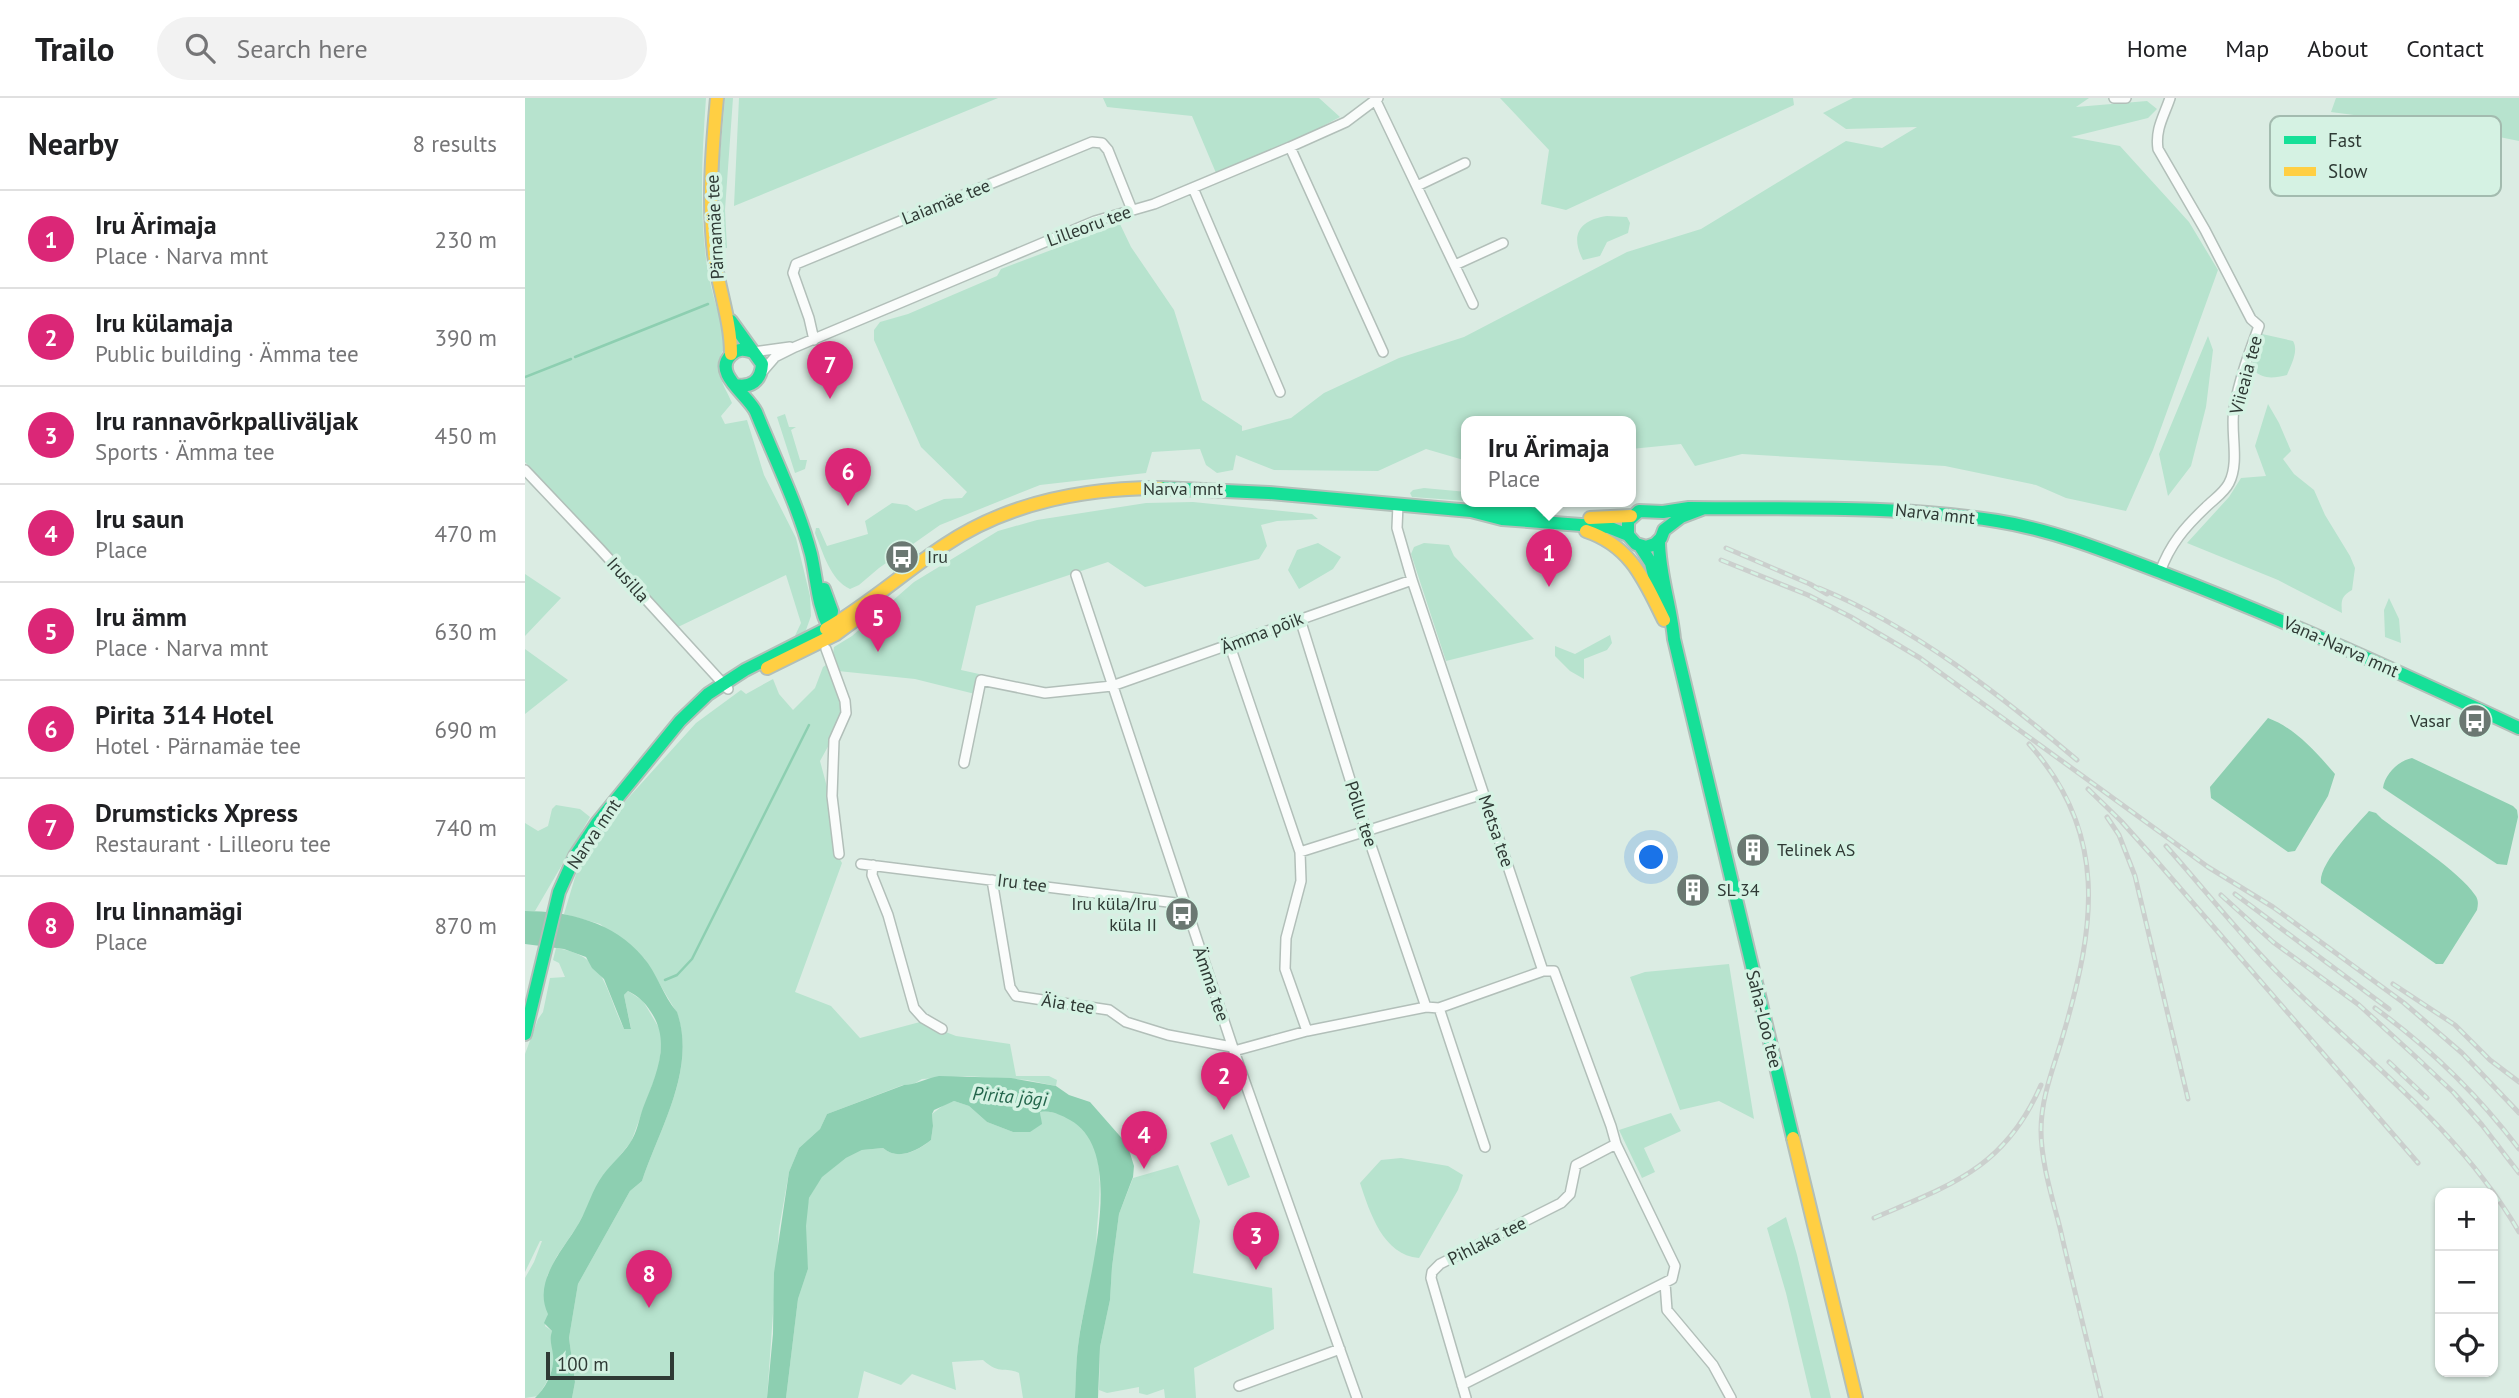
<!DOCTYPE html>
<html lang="en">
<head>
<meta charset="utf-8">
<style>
  body { margin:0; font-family:"PT Sans",sans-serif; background:#f2f2f2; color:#202124 }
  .controls { position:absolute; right:21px; bottom:21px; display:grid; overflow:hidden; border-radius:14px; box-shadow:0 2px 5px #0004 }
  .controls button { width:63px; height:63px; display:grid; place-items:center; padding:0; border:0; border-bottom:2px solid #e0e0e0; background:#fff; color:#202124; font:35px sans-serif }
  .scale { position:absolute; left:21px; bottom:18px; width:128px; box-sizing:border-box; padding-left:7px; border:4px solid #2f3a35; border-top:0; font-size:19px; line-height:24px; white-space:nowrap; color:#2f3a35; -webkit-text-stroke:5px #d5f2e3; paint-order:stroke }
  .you { position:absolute; left:1127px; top:760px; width:24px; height:24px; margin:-18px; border:5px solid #fff; border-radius:50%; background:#1a73e8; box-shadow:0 0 0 10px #1a73e833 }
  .badge { display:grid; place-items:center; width:46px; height:46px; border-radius:50%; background:#db2777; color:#fff; font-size:23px; font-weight:700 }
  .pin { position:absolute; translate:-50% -58px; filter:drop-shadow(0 2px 4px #0008) }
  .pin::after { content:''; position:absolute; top:37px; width:24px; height:21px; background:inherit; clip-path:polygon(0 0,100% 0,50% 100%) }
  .popup { position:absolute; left:936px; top:318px; width:175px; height:91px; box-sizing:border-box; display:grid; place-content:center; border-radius:14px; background:#fff; filter:drop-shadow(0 2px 5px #0005); font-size:23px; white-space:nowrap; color:#757577 }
  .popup b { font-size:26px; color:#202124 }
  .popup::after { content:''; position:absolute; left:50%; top:100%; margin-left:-14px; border:14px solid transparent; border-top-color:#fff }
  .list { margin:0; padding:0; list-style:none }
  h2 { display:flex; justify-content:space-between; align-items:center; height:91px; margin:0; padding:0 28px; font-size:30px }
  h2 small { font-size:23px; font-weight:400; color:#757577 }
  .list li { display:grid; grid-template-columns:46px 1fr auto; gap:21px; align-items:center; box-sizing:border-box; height:98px; padding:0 28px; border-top:2px solid #e0e0e0 }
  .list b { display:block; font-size:26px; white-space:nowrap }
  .list p { margin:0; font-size:23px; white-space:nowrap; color:#757577 }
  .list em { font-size:23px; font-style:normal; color:#757577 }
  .icon { flex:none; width:38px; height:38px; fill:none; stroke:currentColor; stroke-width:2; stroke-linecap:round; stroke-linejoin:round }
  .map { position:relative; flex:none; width:1994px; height:1300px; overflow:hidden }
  header { display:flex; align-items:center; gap:42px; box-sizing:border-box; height:98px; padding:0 35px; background:#fff; border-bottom:2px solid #e0e0e0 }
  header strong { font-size:33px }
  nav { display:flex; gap:38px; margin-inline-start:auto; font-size:24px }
  .search { width:490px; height:63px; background:#f2f2f2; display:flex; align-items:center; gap:18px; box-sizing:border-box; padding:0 24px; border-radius:38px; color:#757577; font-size:26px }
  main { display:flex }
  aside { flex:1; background:#fff }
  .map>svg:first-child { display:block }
  .green { fill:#b7e3ce }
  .water { fill:#8dcfb1 }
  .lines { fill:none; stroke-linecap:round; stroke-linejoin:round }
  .stream { stroke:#8dcfb1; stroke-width:2.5 }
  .street-casing { stroke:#b2bfb9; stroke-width:12 }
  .fast-casing { stroke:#b2bfb9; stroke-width:16 }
  .slow-casing { stroke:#b2bfb9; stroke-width:16 }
  .street { stroke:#fafcfb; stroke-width:9 }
  .fast { stroke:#16e098; stroke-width:12 }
  .slow { stroke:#ffcf43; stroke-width:12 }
  .rail-casing { stroke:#cbcfcd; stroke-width:5 }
  .rail { stroke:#d5f2e3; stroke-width:2.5; stroke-dasharray:8; stroke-linecap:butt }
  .labels { text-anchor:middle; stroke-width:7; stroke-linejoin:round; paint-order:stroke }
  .street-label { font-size:18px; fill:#2f3a35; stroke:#d5f2e3 }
  .poi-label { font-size:18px; fill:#2f3a35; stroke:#d5f2e3; text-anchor:start }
  .water-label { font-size:19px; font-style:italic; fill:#22644a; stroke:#d5f2e3 }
  .key { fill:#d5f2e3; stroke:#a3bbaf; stroke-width:2 }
  .key-label { font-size:19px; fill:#2f3a35 }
</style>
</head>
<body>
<header>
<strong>Trailo</strong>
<div class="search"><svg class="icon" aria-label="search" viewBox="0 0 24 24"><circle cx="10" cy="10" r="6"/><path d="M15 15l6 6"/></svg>Search here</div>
<nav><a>Home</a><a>Map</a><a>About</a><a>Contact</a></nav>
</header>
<main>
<aside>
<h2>Nearby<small>8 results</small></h2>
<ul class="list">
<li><span class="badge">1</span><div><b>Iru Ärimaja</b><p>Place · Narva mnt</p></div><em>230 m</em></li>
<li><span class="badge">2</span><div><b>Iru külamaja</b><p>Public building · Ämma tee</p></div><em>390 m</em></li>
<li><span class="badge">3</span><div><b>Iru rannavõrkpalliväljak</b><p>Sports · Ämma tee</p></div><em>450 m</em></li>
<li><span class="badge">4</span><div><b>Iru saun</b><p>Place</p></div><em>470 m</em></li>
<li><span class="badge">5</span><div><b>Iru ämm</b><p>Place · Narva mnt</p></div><em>630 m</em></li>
<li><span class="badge">6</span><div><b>Pirita 314 Hotel</b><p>Hotel · Pärnamäe tee</p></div><em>690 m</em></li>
<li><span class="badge">7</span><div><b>Drumsticks Xpress</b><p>Restaurant · Lilleoru tee</p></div><em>740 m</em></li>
<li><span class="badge">8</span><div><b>Iru linnamägi</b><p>Place</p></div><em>870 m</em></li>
</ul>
</aside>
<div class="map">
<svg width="1994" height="1300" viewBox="0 0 1994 1300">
  <rect width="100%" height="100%" fill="#dbece3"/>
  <path class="green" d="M 0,0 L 181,0 C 177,56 174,111 182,168 C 186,194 195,220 203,246 C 184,268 197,282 207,305 L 196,318 L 200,326 L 222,322 L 239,377 L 271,440 L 285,498 L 286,518 L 281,532 L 268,542 L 276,525 L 261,477 L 153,529 L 0,364 Z
    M 200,0 L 208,0 L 200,112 L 202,150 L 195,150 L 192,91 Z
    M 214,0 L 473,0 L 209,108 Z
    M 578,0 L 794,0 L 815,19 L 762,47 L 691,75 L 667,18 L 582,9 Z
    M 975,0 L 1268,0 L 1269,7 L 1041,112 L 1016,106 L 1024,52 Z
    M 1328,0 L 1564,0 L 1551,9 L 1622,3 L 1632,11 L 1623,20 L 1546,39 L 1595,48 L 1664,124 L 1693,172 L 1628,352 L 1601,413 L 1541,400 L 1511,387 L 1420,368 L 1217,356 L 1170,368 L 1156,346 L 1106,351 L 1106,323 L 942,323 L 942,363 L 901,351 L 853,373 L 749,372 L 711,357 L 708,372 L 692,375 L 681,367 L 675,351 L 627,354 L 621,375 L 515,387 L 415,427 L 354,470 L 334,487 L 325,491 C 305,482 298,454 290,435 L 291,430 L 294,430 L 302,448 L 343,436 L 340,423 L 367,405 L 382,407 L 391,413 L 419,401 L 437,400 L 442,394 L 396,349 L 349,242 L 349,232 L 355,224 L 383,216 L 472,178 L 476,171 L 595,126 L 606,149 L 649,212 L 677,302 L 717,328 L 717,333 L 766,320 L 799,295 L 874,260 L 939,239 L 1102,154 L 1176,131 L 1321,43 L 1357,50 L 1392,29 L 1321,31 L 1298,15 Z
    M 1811,0 L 1994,0 L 1994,43 L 1935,31 L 1806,14 Z
    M 1082,118 L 1102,119 L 1105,125 L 1103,135 L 1082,144 L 1075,158 L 1058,162 C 1045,137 1054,122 1082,118 Z
    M 1737,236 L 1768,243 C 1774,253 1766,267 1762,277 C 1749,280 1739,282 1728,272 L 1727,266 Z
    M 1683,238 L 1688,252 L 1681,309 L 1666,368 L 1643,398 L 1634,356 Z
    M 1743,306 L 1754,325 L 1766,353 L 1758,361 L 1769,376 L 1789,392 L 1800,417 L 1825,458 L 1830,470 L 1827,492 C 1816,498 1816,503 1817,515 L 1753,482 L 1662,445 L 1704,399 L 1716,380 L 1741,378 L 1730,348 Z
    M 260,316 L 264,329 L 271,329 L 266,332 L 275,362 L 282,362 L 280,371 L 270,375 L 252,319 Z
    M 899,390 L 942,394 L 942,403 L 887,399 L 885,395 L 888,392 Z
    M 668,404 L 787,416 L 793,421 L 752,423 L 736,427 L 742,448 L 734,461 L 620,489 L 583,464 L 451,508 L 436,572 L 454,576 L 450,596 L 390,581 L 313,573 L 308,556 L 309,549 L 327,538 L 389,484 L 473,433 L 512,422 L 621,405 Z
    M 793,445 L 816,459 L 808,471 L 774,491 L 763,472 L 772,452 Z
    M 899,445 L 924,447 L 929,458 L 1009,541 L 921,563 L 886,456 L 889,449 Z
    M 0,476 L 36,500 L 0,538 Z
    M 1864,500 L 1874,521 L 1876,545 L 1860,539 L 1859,512 Z
    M 1085,537 L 1087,545 L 1082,552 L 1059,561 L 1059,581 L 1045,573 L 1030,558 L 1030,548 L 1050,556 Z
    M 0,551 L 43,582 L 0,616 Z
    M 301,567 L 318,603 L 316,625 L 295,663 L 302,689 L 310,753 L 317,765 L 270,894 L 306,908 L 335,940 L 395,924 L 431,938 L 485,946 L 491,978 L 524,978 L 532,982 L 531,988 L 502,982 L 442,978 L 397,981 L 387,987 L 378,987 L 302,1016 L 295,1031 L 274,1050 L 264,1074 L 254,1131 L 242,1300 L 47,1300 L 50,1284 L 44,1240 L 53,1186 L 105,1093 L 117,1083 C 134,1031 172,971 152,915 L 119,860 L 75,826 L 39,816 L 51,776 L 61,756 L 95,709 L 171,625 L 216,592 L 221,596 L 248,581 L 254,596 L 268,612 L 290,590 L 298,569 Z
    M 31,707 L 55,711 L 65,719 L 10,813 L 0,813 L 0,725 L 13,733 L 23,728 L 27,711 Z
    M 31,850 C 81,857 80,893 99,931 L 106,930 L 99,897 L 103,893 L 118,903 L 134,930 L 137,937 L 134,969 L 106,1044 L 78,1078 L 53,1127 L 32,1158 L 22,1178 L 23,1216 L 20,1228 L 27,1233 C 24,1243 29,1251 29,1261 C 28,1275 20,1287 13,1298 L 0,1300 L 0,1180 L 9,1164 L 17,1143 L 15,1143 L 0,1174 L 0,956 L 13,921 L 18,914 L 25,880 L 40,879 L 34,865 L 28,862 Z
    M 1204,866 L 1229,1021 L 1194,1003 L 1155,1012 L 1105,879 L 1120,874 Z
    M 429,1003 L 444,1008 L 462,1024 L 488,1034 L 516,1020 L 515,1014 L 517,1013 C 585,1019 576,1081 572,1130 C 571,1141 572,1152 570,1163 C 566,1189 557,1215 554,1241 C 551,1261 551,1281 550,1300 L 498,1300 L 494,1275 C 480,1268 476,1278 458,1262 L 427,1264 L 431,1292 L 387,1276 L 376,1287 L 339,1273 L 333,1300 L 261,1300 L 273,1201 L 283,1171 L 280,1143 L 281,1113 L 284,1100 L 296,1079 L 321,1060 L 337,1052 L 358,1050 C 373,1063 393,1053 406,1042 L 408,1028 L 407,1016 L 420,1006 Z
    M 1146,1015 L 1156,1033 L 1119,1050 L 1130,1074 L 1117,1080 L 1094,1032 Z
    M 707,1036 L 725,1079 L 703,1088 L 685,1045 Z
    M 876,1060 L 923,1068 L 938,1077 L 933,1092 L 894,1160 C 858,1157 845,1115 835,1085 L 856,1062 Z
    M 653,1067 L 675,1123 L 668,1175 L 747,1190 L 749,1231 L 669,1270 L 671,1300 L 640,1300 L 639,1291 L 622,1297 L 614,1295 L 614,1289 L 582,1295 L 574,1292 L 575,1249 L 585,1202 L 587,1169 L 594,1116 L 608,1080 Z
    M 1261,1119 L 1272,1157 L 1306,1300 L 1286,1300 L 1261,1195 L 1242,1130 Z"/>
  <path class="water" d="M 1743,620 C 1770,630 1791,654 1810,676 L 1803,698 L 1770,753 L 1763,754 L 1686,700 L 1685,689 Z
    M 1887,660 L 1988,708 L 1992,712 L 1993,719 L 1982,767 L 1972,766 L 1858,690 C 1860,676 1873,663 1887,660 Z
    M 1844,713 L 1851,715 L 1857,721 C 1881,739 1935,774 1950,797 C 1954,802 1953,807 1952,812 L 1918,866 L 1911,866 L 1796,785 C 1793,766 1831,728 1844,713 Z
    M 0,813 C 43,813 89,824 118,859 C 132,875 138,898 152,914 C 172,971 134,1031 117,1083 L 105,1093 L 53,1186 L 44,1240 L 50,1284 L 47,1300 L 10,1300 C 21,1290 30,1272 28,1257 C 27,1248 24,1242 27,1233 L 19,1225 L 23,1216 C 7,1183 39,1151 54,1125 C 63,1109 67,1092 78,1077 C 86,1066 98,1056 105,1045 C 112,1035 114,1021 118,1010 C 130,979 147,945 126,914 C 120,904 113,898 103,893 L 99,897 L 106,931 L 99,931 L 79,881 L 67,870 L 61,859 L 39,851 L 0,846 Z
    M 414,978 L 486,980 L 531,988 L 544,997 L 565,1004 L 601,1045 L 605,1055 L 609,1068 L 608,1079 L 594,1116 L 587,1169 L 585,1202 L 575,1249 L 573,1300 L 550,1300 C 551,1280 551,1260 554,1241 C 561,1188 604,1054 545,1022 C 536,1017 526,1012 515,1014 L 517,1026 L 505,1034 L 488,1034 L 462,1024 L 444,1008 L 429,1003 L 409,1012 L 407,1016 L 408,1028 L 406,1042 C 392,1053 373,1063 358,1050 L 337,1052 L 321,1060 L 297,1079 L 284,1100 L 281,1128 L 283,1171 L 273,1201 L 261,1300 L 242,1300 L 248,1236 L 249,1175 L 264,1074 L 274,1050 L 295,1031 L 302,1016 L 379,987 C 390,987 402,980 414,978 Z"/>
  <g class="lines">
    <path class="stream" d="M 50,259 L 183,206
      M 0,279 L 46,261
      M 140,882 L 152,877 L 167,861 L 284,627"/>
    <g class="street-casing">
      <path id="street" d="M 1589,0 L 1601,0
        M 851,3 L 948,206
        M 765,49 L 858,254
        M 892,88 L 940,65
        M 668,90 L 755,294
        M 930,167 L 978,145
        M 289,242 L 284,220 L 268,175 L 271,166 L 567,44 L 577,45 L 583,52 L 607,112
        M 228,254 L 265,249
        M 237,274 L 250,259 L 270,249 L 570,123 L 629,106 L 765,49 L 821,24 L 853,0
        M 0,372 L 74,450 L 203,591
        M 873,406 L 872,430 L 887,482 L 1018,873 L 1029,873 L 1086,1028 L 1091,1046 L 1051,1067 L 1045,1096 L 1036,1105 L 915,1166 L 907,1174 L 906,1180 L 941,1300
        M 1635,474 C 1645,446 1660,429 1681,409 C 1689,401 1699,395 1704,385 C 1715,364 1705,334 1709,311 C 1714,282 1724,255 1734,228 L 1726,221 L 1680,132 L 1633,51 C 1630,31 1639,18 1645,0
        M 551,477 L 709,953 L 832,1300
        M 775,521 L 841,733 L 901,909
        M 705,548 L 775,754 L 776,783 L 761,840 L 760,871 L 782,933
        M 301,551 L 320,603 L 321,615 L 309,642 L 307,698 L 314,756
        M 439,665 L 456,582 L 520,595 L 587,588 L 887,482
        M 775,754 L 958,696
        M 336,766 L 659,806
        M 348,767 L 347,777 L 363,817 L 389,910 L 398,920 L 417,931
        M 467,782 L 485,889 L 491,898 L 584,912 L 601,924 L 643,937 L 707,949
        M 914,910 L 960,1049
        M 709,953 L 782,933 L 901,909 L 914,910 L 1018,873
        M 1140,1185 L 1142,1212 L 1188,1267 L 1206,1300
        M 937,1287 L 1147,1181 L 1150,1168 L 1091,1046
        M 714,1288 L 815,1251"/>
    </g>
    <g class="fast-casing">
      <path id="fast" d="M 206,223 L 237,266 C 236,283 226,290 210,287
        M 228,254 C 220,251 213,250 206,257 C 187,275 223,297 231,314 C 249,359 274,410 286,456 C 292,482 292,505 304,530
        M 635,390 L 744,395 L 946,413 L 977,421 L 1083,429 L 1103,437 L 1111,446 L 1121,449 L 1130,446 L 1136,440 L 1139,432 L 1156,419 L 1177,411
        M 960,412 L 979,411 L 1012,416
        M 1103,437 L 1103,423 L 1114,413 L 1138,414 L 1164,410 C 1267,411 1370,407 1472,423 C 1530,432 1588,456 1643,477 C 1763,523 1878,576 1994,630
        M 1134,443 C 1134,476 1146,508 1149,541 L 1268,1040
        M 1115,448 L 1126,465 L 1135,502
        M 299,491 L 307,513 L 304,530
        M 0,936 L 34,794 L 50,758 L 72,725 L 155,623 L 183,596 L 220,572 L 301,531"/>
    </g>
    <g class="slow-casing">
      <path id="slow" d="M 192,0 C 187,52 183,104 189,156 C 193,190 206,222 206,256
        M 1065,420 L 1106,418
        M 1061,433 C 1106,448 1119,482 1139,522
        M 301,531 C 343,507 379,474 420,447 C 484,404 559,390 635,390
        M 242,570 L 311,536 L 353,505
        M 1268,1040 L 1331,1300"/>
    </g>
    <use href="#street" class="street"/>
    <use href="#fast" class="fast"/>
    <use href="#slow" class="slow"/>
    <g class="rail-casing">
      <path id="rail" d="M 1201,450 L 1285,486 L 1302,496
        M 1196,462 L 1283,497 L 1326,519 L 1395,560 L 1683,769 L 1748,809 L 1879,905 L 1937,955 L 1994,1015
        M 1294,490 C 1389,529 1474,596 1552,662
        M 1504,646 C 1584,735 1570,828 1539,934 C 1530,966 1516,998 1516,1032 C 1516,1064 1527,1099 1535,1130 C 1548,1187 1562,1243 1576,1300
        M 1563,691 L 1596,723 L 1629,760 L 1893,1065
        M 1582,719 L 1594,737 L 1610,778 L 1663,1001
        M 1641,748 C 1681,793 1718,841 1761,883 C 1844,965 1934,1031 1994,1134
        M 1710,796 L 1864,911
        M 1696,797 L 1748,844 L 1834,907 L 1892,960 L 1929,995 L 1957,1027 L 1994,1075
        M 1868,886 L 1930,927 L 1965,962 L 1994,984
        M 1850,910 C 1905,950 1953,997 1994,1051
        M 1864,964 L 1902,1000
        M 1349,1120 C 1426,1087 1480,1070 1516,987"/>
    </g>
    <use href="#rail" class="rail"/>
  </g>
  <defs>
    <g id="bus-disc" transform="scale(1.75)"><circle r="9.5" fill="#6b7872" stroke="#d5f2e3"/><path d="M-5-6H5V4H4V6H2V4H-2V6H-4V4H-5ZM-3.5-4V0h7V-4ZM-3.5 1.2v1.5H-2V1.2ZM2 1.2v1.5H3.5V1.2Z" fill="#fff"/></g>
    <g id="building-disc" transform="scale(1.75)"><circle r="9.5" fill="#6b7872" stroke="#d5f2e3"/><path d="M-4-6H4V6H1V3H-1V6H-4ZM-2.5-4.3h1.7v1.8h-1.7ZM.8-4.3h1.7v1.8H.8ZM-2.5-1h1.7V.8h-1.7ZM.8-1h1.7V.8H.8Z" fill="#fff"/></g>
  </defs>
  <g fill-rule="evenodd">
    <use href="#bus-disc" x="377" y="459"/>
    <use href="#bus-disc" x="1950" y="623"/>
    <use href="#building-disc" x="1228" y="752"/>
    <use href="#building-disc" x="1168" y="792"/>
    <use href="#bus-disc" x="657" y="816"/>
  </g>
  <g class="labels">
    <g class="street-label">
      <text transform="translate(421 104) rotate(-22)" y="6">Laiamäe tee</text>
      <text transform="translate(564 128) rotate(-20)" y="6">Lilleoru tee</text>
      <text transform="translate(190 129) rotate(-93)" y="6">Pärnamäe tee</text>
      <text transform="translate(1721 277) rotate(-75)" y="6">Viieaia tee</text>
      <text x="658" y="397">Narva mnt</text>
      <text transform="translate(1410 416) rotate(6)" y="6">Narva mnt</text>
      <text transform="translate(103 482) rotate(48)" y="6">Irusilla</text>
      <text transform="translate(737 535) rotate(-21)" y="6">Ämma põik</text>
      <text transform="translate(1816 549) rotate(24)" y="6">Vana-Narva mnt</text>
      <text transform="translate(836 716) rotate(72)" y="6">Põllu tee</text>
      <text transform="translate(971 733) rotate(71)" y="6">Metsa tee</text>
      <text transform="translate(69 736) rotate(-56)" y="6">Narva mnt</text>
      <text transform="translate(497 785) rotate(7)" y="6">Iru tee</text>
      <text transform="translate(686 886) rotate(71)" y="6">Ämma tee</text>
      <text transform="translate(543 906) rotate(9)" y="6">Äia tee</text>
      <text transform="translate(1239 921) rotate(76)" y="6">Saha-Loo tee</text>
      <text transform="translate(962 1143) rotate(-27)" y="6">Pihlaka tee</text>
    </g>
    <g class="poi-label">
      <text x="402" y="465">Iru</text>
      <text x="1926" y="629" text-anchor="end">Vasar</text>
      <text x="1252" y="758">Telinek AS</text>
      <text x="1192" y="798">SL 34</text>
      <text x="632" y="812" text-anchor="end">Iru küla/Iru<tspan x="632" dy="21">küla II</tspan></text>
    </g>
    <g class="water-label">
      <text transform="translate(485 998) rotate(5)" y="7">Pirita jõgi</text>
    </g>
  </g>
  <rect x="1745" y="18" width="231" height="80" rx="10" class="key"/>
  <rect x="1759" y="38" width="32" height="8" fill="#16e098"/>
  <rect x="1759" y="69" width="32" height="9" fill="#ffcf43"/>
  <g class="key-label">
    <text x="1803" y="49">Fast</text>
    <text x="1803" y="80">Slow</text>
  </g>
</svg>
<div class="controls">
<button>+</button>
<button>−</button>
<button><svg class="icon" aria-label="locate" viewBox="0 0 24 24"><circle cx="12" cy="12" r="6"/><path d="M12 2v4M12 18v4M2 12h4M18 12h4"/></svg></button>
</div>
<div class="scale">100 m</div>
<div class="you"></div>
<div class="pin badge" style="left:1024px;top:489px">1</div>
<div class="popup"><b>Iru Ärimaja</b>Place</div>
<div class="pin badge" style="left:699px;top:1012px">2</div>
<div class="pin badge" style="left:731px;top:1172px">3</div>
<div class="pin badge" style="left:619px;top:1071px">4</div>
<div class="pin badge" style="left:353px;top:554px">5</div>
<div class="pin badge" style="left:323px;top:408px">6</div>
<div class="pin badge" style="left:305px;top:301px">7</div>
<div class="pin badge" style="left:124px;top:1210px">8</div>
</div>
</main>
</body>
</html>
